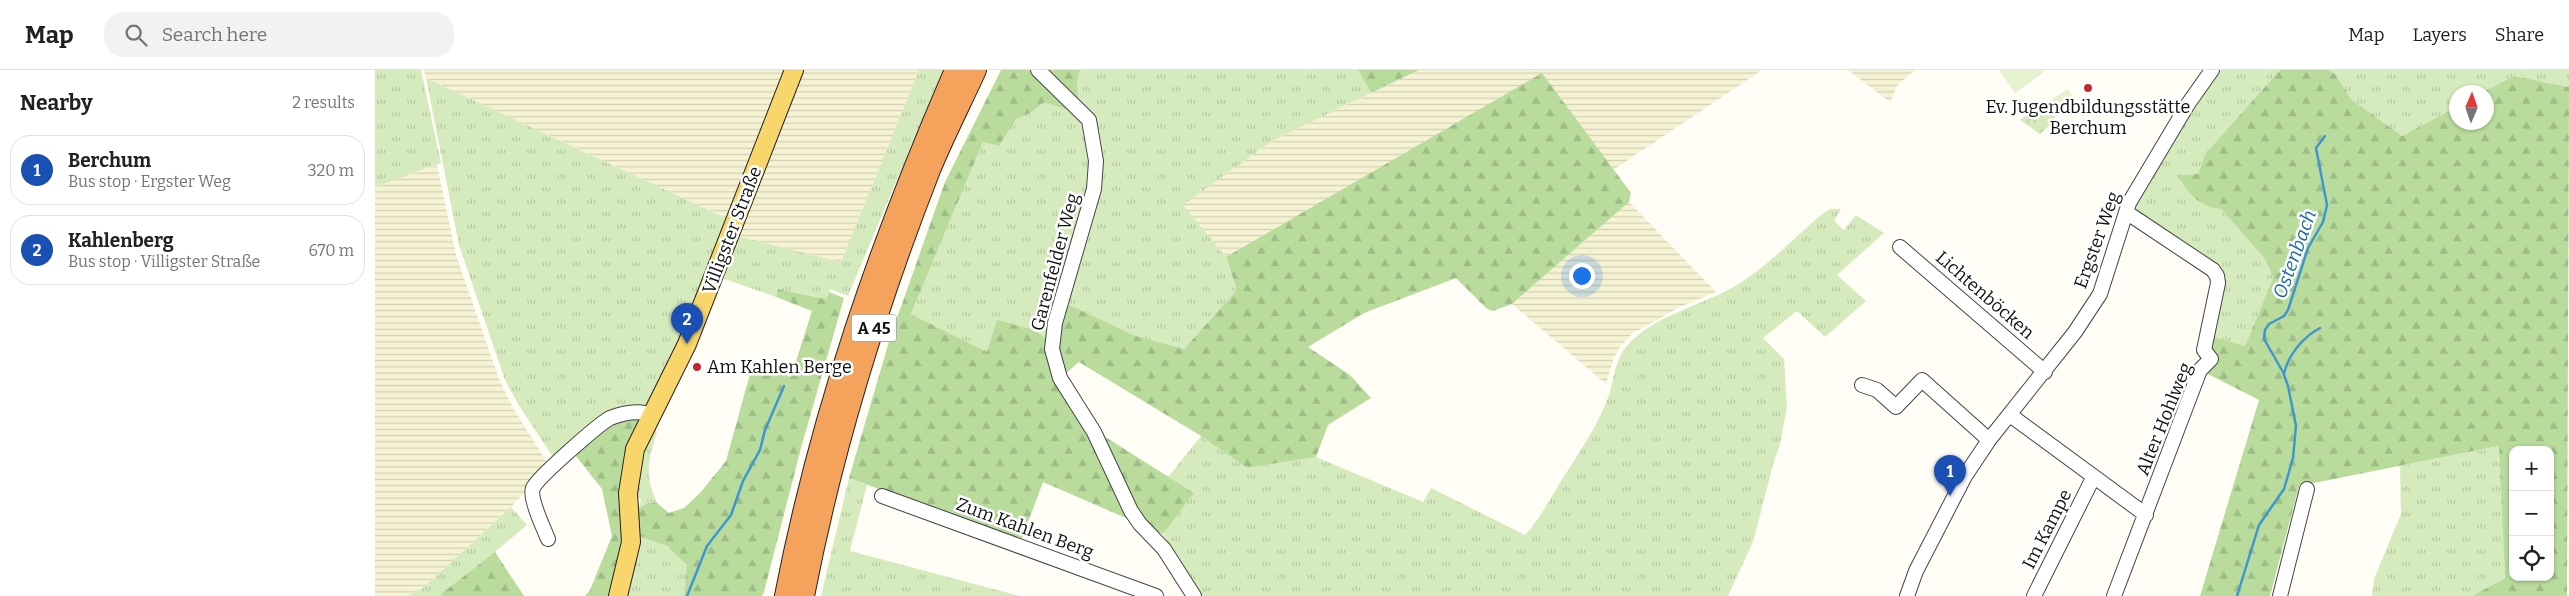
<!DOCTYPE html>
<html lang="en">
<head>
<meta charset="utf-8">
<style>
  body { margin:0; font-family:Bitter,serif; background:#f2f2f2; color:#202124 }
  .controls { position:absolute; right:15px; bottom:15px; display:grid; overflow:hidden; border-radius:10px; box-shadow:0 1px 4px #0004 }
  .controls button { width:45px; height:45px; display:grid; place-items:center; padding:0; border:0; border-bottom:1px solid #e0e0e0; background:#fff; color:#202124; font:25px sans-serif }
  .compass { position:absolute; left:2074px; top:15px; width:45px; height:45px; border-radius:50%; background:#fff; box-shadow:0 1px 4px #0004; rotate:2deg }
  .you { position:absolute; left:1206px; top:205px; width:18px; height:18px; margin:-12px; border:4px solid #fff; border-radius:50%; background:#1a73e8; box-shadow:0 0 0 8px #1a73e833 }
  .badge { display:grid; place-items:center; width:32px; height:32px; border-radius:50%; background:#0f766e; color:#fff; font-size:16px; font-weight:700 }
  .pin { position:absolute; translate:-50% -41px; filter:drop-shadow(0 1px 2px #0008) }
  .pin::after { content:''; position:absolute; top:26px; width:18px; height:15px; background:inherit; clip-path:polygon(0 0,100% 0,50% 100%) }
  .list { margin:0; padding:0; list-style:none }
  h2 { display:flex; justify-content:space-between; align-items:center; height:65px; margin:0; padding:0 20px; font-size:21px }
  h2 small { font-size:16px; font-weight:400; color:#757577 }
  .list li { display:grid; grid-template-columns:32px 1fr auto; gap:15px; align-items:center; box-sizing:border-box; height:70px; margin:0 10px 10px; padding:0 10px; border:1px solid #e0e0e0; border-radius:20px }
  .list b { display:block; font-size:19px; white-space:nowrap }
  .list p { margin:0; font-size:16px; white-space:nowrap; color:#757577 }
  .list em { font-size:16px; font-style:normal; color:#757577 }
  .icon { flex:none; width:28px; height:28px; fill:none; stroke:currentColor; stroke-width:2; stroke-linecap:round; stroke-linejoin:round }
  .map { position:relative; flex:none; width:2194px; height:526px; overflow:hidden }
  header { display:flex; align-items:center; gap:30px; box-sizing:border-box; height:70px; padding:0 25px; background:#fff; border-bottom:1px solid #e0e0e0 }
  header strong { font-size:24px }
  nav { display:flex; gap:28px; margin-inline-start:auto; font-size:18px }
  .search { width:350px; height:45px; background:#f2f2f2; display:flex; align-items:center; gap:12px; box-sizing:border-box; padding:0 18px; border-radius:20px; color:#757577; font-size:19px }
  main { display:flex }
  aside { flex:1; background:#fff }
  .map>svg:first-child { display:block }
  .farmland { fill:url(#farmland-rules) }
  .grass { fill:url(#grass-tufts) }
  .forest { fill:url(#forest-firs); fill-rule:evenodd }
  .park { fill:url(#park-crowns) }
  .pitch { fill:#e6f2cf }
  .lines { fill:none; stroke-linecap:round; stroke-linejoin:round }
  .stream { stroke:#3f96cf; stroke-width:2.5 }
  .minor-casing { stroke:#444; stroke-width:16 }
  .major-casing { stroke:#222; stroke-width:20 }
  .highway-casing { stroke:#222; stroke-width:22 }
  .minor { stroke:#fff; stroke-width:14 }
  .major { stroke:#f9d66b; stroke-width:18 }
  .highway { stroke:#f5a25d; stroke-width:20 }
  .poi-dot { fill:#c4262e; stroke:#fff; stroke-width:2 }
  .labels { text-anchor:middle; stroke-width:5; stroke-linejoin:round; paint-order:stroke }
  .shield { fill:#fff; stroke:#585858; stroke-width:1 }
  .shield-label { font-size:16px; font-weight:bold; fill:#111 }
  .poi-label { font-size:18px; fill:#111; stroke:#fff }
  .street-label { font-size:18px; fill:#111; stroke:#fff }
  .water-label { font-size:19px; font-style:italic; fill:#1768a6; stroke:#fff }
</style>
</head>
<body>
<header>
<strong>Map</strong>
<div class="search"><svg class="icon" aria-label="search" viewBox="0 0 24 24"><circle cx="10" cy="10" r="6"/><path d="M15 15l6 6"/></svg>Search here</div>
<nav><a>Map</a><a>Layers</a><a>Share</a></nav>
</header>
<main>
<aside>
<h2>Nearby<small>2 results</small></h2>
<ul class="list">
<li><span class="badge" style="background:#1a4fb4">1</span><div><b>Berchum</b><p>Bus stop · Ergster Weg</p></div><em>320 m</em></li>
<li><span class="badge" style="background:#1a4fb4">2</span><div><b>Kahlenberg</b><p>Bus stop · Villigster Straße</p></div><em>670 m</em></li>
</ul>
</aside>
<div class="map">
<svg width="2194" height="526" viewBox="0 0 2194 526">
  <defs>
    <pattern id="farmland-rules" width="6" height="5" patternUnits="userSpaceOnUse" patternTransform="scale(1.25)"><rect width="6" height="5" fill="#f6f3d4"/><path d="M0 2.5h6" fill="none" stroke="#d2cfb5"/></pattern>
    <pattern id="grass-tufts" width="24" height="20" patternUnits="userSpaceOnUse" patternTransform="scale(1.25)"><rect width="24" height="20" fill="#d5ebbd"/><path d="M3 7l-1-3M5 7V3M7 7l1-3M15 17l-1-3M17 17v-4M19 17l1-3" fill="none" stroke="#b6c8a1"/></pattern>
    <pattern id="forest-firs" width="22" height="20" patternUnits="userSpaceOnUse" patternTransform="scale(1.25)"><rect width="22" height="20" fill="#b9dc9c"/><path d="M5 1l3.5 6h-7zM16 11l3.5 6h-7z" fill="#9ebc85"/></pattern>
    <pattern id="park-crowns" width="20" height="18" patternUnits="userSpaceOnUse" patternTransform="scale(1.25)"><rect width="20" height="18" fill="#d5ebbd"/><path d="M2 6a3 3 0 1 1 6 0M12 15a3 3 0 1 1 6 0" fill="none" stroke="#b6c8a1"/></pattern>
  </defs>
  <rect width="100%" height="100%" fill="#fffdf5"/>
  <path class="farmland" d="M 49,0 L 411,0 L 353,149 L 51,8 Z
    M 428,0 L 544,0 L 466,192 L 362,166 Z
    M 1044,0 L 1387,0 L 1238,100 L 1167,4 L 851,187 L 807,135 L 897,71 Z
    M 1473,0 L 1540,0 L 1522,16 L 1515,32 Z
    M 62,95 L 81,185 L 124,309 L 138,338 L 173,394 L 168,403 L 136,437 L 49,517 L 33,526 L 0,526 L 0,117 Z
    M 1254,132 L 1341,222 L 1307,236 L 1258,263 L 1245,276 L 1238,290 L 1231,314 L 1137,234 Z"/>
  <path class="grass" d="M 0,0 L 46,0 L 66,93 L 0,117 Z
    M 544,0 L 568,0 L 473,226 L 455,219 L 451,229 L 404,219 L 401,227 L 344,207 L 362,166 L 466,192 Z
    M 705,0 L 983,0 L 996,23 L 897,71 L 808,135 L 851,187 L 862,220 L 809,279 L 761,266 L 688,232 L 727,105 L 704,32 L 702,13 Z
    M 1837,0 L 1905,0 L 1830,84 L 1823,104 L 1803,105 L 1846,139 L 1891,190 L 1898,208 L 1870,276 L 1832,265 L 1842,206 L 1751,142 Z
    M 1953,0 L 2194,0 L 2194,17 L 2139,6 L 2108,22 L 2082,22 L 2081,37 L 2027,66 L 1976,29 L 1960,4 Z
    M 51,8 L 353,149 L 307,271 L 272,339 L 178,387 L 143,334 L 130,310 L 84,175 Z
    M 669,31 L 694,40 L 698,37 L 713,65 L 719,101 L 673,270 L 612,282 L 536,244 L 608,72 L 624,76 L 641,49 L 657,42 Z
    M 1456,139 L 1466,139 L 1459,151 L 1469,160 L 1481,145 L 1509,163 L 1462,205 L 1491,231 L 1450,267 L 1422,241 L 1388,268 L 1409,289 L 1412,337 L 1405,374 L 1398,395 L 1378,472 L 1353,526 L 825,526 L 788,464 L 818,423 L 793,407 L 826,366 L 872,398 L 941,387 L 1048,432 L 1056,418 L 1150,465 C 1164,450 1174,431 1184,414 C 1200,389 1218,363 1230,335 C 1239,317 1238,294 1250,278 C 1278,244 1329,236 1365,213 C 1395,194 1420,167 1447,144 Z
    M 275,357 L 282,362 C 273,391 269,403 282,433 L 275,432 L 264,438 L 266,429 L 263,427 L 259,431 L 259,407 Z
    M 2125,376 L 2130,508 L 2097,526 L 1997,526 L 1999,509 L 2026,444 L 2025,396 Z
    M 474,408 L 492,415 L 475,481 L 645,526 L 446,526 Z
    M 136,437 L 152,455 L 67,526 L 33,526 L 49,517 Z
    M 264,466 C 279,471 304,477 311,494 C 315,503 310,517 309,526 L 250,526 L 261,490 Z"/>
  <path class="forest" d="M 626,0 L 705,0 L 702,13 L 704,32 L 694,40 L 669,32 L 657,42 L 641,49 L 624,76 L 608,72 L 536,244 L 612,282 L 622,250 L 659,260 L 673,270 L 688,232 L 761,266 L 809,279 L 862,220 L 851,187 L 1167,3 L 1256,123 L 1254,132 L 1137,234 L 1118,241 L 1112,239 L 1081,208 L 989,243 L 933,277 L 975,305 L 996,328 L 953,355 L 941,387 L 872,398 L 826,366 L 704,292 L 683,310 L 713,356 L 819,423 L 788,464 L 668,412 L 646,471 L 474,408 L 515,268 L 570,112 Z
    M 983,0 L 1044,0 L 996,23 Z
    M 1905,0 L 1953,0 L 1960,4 L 1976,29 L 2027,66 L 2081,37 L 2082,52 L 2112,52 L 2112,22 L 2108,22 L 2139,6 L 2194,17 L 2192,526 L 2097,526 L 2130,508 L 2124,376 L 1924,416 L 1895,526 L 1825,526 L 1884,330 L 1825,300 L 1832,265 L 1870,276 L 1898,208 L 1891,190 L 1846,139 C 1822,136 1815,124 1802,105 L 1823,104 L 1830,84 ZM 2138,380 L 2175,380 L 2175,507 L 2138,507 Z
    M 403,219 L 451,229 L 454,222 L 469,228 L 426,378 L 389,522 L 387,526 L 309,526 L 312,495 L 292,476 L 264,466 L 264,438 L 275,432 L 282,433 L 294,443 L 309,438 L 325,423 L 351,391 L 378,293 L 416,307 L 437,241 L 401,227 Z
    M 270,342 L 247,398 L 246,413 L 253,451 L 235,526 L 210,526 L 215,520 L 237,466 L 227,419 L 197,381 L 226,355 Z
    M 120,482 L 149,526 L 67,526 L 66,524 Z"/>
  <path class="park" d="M 1670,31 L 1681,49 L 1665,64 L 1645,50 Z"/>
  <path class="pitch" d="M 1624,0 L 1667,0 L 1669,2 L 1640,23 Z
    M 1693,19 L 1698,27 L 1682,37 L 1677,29 Z"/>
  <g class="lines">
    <path class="stream" d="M 1909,304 C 1913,285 1928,267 1945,258
      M 312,526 L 332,476 L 356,445 L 368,411 L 385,380 L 390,360 L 409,316
      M 1862,526 L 1884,455 L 1909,419 L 1918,388 L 1921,356 L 1913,316 L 1908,302 L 1889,269 L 1890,260 L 1894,254 L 1909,246 L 1913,240 L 1933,178 L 1948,152 L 1952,135 L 1941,78 L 1950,66"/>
    <g class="minor-casing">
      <path id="minor" d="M 663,0 L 714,50 L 721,91 L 719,119 L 680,253 L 677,279 L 685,308 L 719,362 L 756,441 L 765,454 L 789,479 L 819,526
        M 1525,177 L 1670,302
        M 1487,315 L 1502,320 L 1521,337 L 1547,310 L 1614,370
        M 1635,345 L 1771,445
        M 507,426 L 781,526
        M 173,469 C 169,459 154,428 158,418 C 163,407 224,354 235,348 C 248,343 264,340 277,345
        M 1532,526 L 1541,501 L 1590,406 L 1614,370 L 1700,262 L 1725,224 L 1754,133 L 1813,34 L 1837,0
        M 1659,526 L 1718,408
        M 1739,526 L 1825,300 L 1836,289 L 1829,280 L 1843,213 L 1842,206 L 1838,200 L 1751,142
        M 1905,526 L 1932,419"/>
    </g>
    <g class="major-casing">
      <path id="major" d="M 243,526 L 256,472 L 253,423 L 260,379 L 312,274 L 419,0"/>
    </g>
    <g class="highway-casing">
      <path id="highway" d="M 410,526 C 446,341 505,173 580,0
        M 429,526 C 457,381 501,238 555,100 C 569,66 586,33 601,0"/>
    </g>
    <use href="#minor" class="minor"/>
    <use href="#major" class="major"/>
    <use href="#highway" class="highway"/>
  </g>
  <g class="poi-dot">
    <circle cx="1713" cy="18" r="5"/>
    <circle cx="322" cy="297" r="5"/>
  </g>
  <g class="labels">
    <rect class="shield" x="476.5" y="244.5" width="45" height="27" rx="4"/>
    <g class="shield-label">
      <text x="499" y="264">A 45</text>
    </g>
    <g class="poi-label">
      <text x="1713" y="43">Ev. Jugendbildungsstätte<tspan x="1713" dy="21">Berchum</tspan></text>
      <text x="332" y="303" text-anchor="start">Am Kahlen Berge</text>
    </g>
    <g class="street-label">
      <text transform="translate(357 160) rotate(-69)" y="6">Villigster Straße</text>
      <text transform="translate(1722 170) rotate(-70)" y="6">Ergster Weg</text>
      <text transform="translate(680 192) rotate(-75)" y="6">Garenfelder Weg</text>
      <text transform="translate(1610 225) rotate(41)" y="6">Lichtenböcken</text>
      <text transform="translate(1789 349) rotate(-68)" y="6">Alter Hohlweg</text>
      <text transform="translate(650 458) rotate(20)" y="6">Zum Kahlen Berg</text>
      <text transform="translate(1672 459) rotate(-63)" y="6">Im Kampe</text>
    </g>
    <g class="water-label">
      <text transform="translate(1919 184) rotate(-70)" y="7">Ostenbach</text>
    </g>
  </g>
</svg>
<div class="controls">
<button>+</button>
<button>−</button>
<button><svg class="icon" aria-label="locate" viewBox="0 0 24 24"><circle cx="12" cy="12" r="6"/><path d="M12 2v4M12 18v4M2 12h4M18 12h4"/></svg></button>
</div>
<svg class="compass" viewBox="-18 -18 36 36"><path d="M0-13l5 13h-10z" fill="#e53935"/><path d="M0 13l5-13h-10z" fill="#757577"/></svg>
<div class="you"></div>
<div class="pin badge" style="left:1575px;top:426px;background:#1a4fb4">1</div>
<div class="pin badge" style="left:312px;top:274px;background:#1a4fb4">2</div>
</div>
</main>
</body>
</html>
